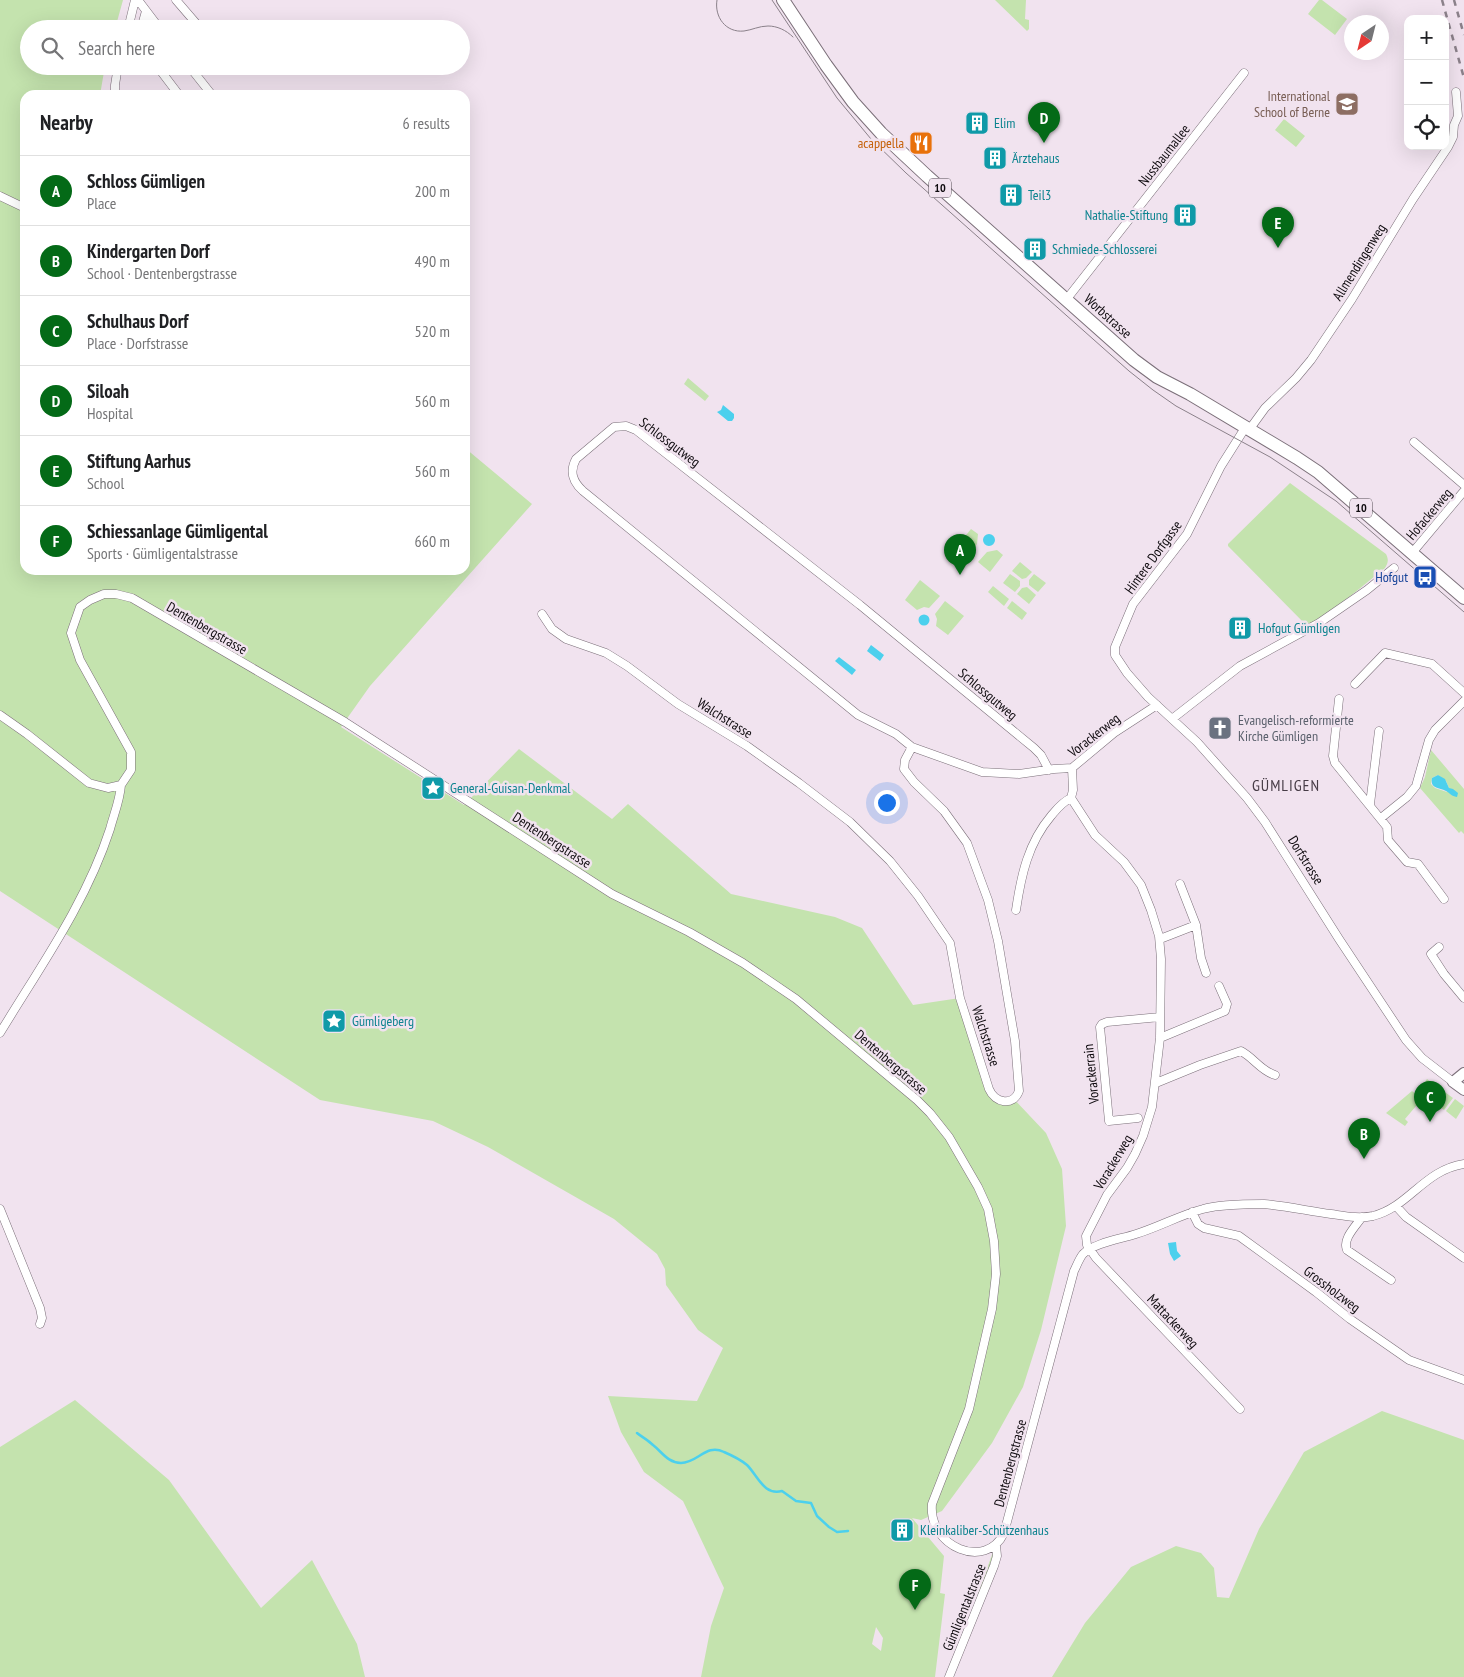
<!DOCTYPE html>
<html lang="en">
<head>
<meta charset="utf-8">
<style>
  body { margin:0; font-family:"PT Sans Narrow",sans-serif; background:#f2f2f2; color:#202124 }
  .controls { position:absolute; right:15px; top:15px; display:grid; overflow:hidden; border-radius:10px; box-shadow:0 5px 20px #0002 }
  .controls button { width:45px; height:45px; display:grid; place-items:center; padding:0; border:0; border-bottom:1px solid #e0e0e0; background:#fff; color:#202124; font:25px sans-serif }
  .compass { position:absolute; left:1344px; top:15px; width:45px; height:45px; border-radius:50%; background:#fff; box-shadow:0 5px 20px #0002; rotate:215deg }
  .you { position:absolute; left:886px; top:802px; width:18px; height:18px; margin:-12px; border:4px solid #fff; border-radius:50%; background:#1a73e8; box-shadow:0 0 0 8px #1a73e833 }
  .badge { display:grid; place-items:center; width:32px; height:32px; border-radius:50%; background:#046a17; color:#fff; font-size:16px; font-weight:700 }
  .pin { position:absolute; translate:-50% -41px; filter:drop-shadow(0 1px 2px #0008) }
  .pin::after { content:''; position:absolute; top:26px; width:18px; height:15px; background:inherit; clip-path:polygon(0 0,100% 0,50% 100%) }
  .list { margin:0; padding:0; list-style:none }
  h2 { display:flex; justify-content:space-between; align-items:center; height:65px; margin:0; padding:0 20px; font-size:21px }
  h2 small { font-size:16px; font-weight:400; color:#757577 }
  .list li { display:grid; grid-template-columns:32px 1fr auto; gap:15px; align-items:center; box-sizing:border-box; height:70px; padding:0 20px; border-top:1px solid #e0e0e0 }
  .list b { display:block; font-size:19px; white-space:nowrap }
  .list p { margin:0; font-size:16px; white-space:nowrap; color:#757577 }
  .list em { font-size:16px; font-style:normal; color:#757577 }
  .icon { flex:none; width:28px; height:28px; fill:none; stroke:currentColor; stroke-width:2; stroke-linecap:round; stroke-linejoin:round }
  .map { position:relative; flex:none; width:1464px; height:1677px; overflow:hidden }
  .search { position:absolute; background:#fff; box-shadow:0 5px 20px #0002; left:20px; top:20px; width:450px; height:55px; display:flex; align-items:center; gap:12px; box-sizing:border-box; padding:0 18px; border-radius:28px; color:#757577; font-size:19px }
  .panel { position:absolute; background:#fff; box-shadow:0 5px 20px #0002; left:20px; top:90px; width:450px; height:485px; border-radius:15px }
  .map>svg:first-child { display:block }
  .green { fill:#c4e3ae; fill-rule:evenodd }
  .water { fill:#4cd0ed }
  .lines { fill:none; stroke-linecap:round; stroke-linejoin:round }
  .stream { stroke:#4cd0ed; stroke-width:2.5 }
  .minor-casing { stroke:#7b6f79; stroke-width:9 }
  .tertiary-casing { stroke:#7b6f79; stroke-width:12 }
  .primary-casing { stroke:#7b6f79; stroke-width:14 }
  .minor { stroke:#fff; stroke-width:8 }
  .tertiary { stroke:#fff; stroke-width:10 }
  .primary { stroke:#fff; stroke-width:12 }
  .tram { stroke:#8b818a; stroke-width:1 }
  .rail { stroke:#8b818a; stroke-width:2.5; stroke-dasharray:6 6; stroke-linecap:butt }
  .labels { text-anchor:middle; stroke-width:5; stroke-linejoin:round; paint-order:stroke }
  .shield { fill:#f1e3ef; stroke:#524b52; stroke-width:1 }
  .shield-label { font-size:12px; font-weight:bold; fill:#0e0a0e }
  .education-label { font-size:14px; fill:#785e54; stroke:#f1e3ef; text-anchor:end }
  .culture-label { font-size:14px; fill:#0d838f; stroke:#f1e3ef; text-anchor:start }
  .food-label { font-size:14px; fill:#c56008; stroke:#f1e3ef; text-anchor:end }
  .street-label { font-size:14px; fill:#0e0a0e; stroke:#f1e3ef }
  .transit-label { font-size:14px; fill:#164399; stroke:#f1e3ef; text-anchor:end }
  .worship-label { font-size:14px; fill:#5b616d; stroke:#f1e3ef; text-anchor:start }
  .quarter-label { font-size:16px; letter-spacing:1px; fill:#473c46; stroke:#f1e3ef }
</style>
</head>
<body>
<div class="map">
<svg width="1464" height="1677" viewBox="0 0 1464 1677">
  <rect width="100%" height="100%" fill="#f1e3ef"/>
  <path class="green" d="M 0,0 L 123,0 L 115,29 L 29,29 L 29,66 L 105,66 L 100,95 L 25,95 L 25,570 L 465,570 L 465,448 L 532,504 L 370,686 L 341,727 L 464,805 L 519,749 L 612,819 L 628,804 L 731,894 L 835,917 L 862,928 L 913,1005 L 960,998 L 996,1098 L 1014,1099 L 1046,1133 L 1062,1169 L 1066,1226 L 1041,1330 L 1023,1387 L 992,1443 L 942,1511 L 921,1520 L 912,1518 L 944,1556 L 940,1593 L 945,1594 L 935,1677 L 701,1677 L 711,1626 L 724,1588 L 683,1501 L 644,1472 L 621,1432 L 608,1396 L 697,1401 L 723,1348 L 698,1330 L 666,1285 L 665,1269 L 657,1254 L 614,1219 L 488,1147 L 433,1121 L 320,1100 L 0,891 ZM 876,1627 L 883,1638 L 881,1651 L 872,1644 Z
    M 995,0 L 1026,0 L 1025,19 L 1029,20 L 1029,29 L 1027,31 Z
    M 1319,0 L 1322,0 L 1347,19 L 1335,35 L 1308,14 Z
    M 1284,119 L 1305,136 L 1296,147 L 1275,130 Z
    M 688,378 L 709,396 L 705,401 L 684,384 Z
    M 1290,483 L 1386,554 C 1389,560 1388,563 1385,568 C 1360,588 1335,610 1307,626 L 1228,546 L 1228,544 Z
    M 971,529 L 978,534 L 977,544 L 969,555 L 958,545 Z
    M 997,550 L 1003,555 L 990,572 L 978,562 L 987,552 Z
    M 1020,562 L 1032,572 L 1026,578 L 1022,579 L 1012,571 Z
    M 1010,574 L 1020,581 L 1020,586 L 1015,592 L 1003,583 Z
    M 1034,574 L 1046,583 L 1038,592 L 1029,585 L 1029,580 Z
    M 920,580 L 940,596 L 929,608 L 924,607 L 917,610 L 905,600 Z
    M 993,586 L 1009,599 L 1004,606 L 988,592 Z
    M 1027,587 L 1036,595 L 1029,604 L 1017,594 L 1022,588 Z
    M 945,601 L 964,616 L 948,635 L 936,626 L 937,619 L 935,614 Z
    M 1012,601 L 1027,613 L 1022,620 L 1007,608 Z
    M 1431,750 L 1464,789 L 1464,834 L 1461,831 L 1459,833 L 1420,788 L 1425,777 ZM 1438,775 L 1446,781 L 1449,788 L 1447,792 L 1435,788 L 1431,784 L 1432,778 Z
    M 1427,1079 L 1453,1098 L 1444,1110 L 1419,1091 Z
    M 1412,1091 L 1422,1099 L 1405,1119 L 1408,1122 L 1405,1126 L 1386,1113 Z
    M 1455,1099 L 1464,1106 L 1456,1119 L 1446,1111 Z
    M 75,1400 L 169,1480 L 261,1608 L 312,1560 L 357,1644 L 365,1677 L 0,1677 L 0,1447 Z
    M 1382,1411 L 1464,1440 L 1464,1677 L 1052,1677 L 1085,1623 L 1131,1567 L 1176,1546 L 1201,1553 L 1214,1568 L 1217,1597 L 1229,1598 L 1259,1529 L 1304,1452 Z
    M 993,1552 L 993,1562 L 978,1603 L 975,1602 Z"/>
  <path class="water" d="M 723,405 L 734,414 L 734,418 L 732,421 L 728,421 L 717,412 L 721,410 Z
    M983 540a6 6 0 1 1 12 0a6 6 0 1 1-12 0Z
    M918.5 620a5.5 5.5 0 1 1 11 0a5.5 5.5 0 1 1-11 0Z
    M 871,645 L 884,655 L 880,661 L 867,651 Z
    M 839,657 L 856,670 L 852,675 L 835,661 Z
    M 1438,775 L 1445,779 L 1449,788 L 1453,789 L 1458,793 L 1457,797 C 1451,796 1451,794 1446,791 C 1438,787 1430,789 1432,778 Z
    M 1176,1242 L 1177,1251 L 1181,1256 L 1174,1261 L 1170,1254 L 1168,1243 Z"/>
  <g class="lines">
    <path class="stream" d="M 637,1433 C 642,1437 648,1440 653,1445 C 662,1452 668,1463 681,1463 C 698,1463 706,1443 724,1452 C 731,1455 741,1460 747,1465 C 758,1476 764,1496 782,1491 L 796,1501 L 811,1503 L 817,1516 L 829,1527 L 837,1532 L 848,1531"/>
    <g class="minor-casing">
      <path id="minor" d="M 138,0 L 160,29
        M 176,0 L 201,29
        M 128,29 L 135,0
        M 141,29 L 146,11
        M 157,66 L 179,95
        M 189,66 L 212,95
        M 115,95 L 115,85 L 118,66
        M 0,196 L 25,208
        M 1066,300 L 1244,73
        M 1245,428 L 1221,466 L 1187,534 L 1133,604 L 1115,647 L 1115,655 L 1127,673 L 1148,697 L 1197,742 L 1247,798 L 1265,822 L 1339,939 L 1406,1040 L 1422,1058 L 1453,1082
        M 1249,430 L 1265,408 L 1296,378 L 1311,360 L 1352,299 L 1413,199 L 1448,147 L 1453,137 L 1454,125 L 1458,116 L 1456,92
        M 1414,442 L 1464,485
        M 1412,553 L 1464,491
        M 542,614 L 552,629 L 566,639 L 606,653 L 627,666 L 678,704 L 747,746 L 799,783 L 850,822 L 890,861 L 918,896 L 950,943 L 960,998 L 989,1089 C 995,1103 1013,1107 1019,1091 L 1015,1041 L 998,941 L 988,900 L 967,843 L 944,811 L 914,782 L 904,769 L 905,760 L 912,747
        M 1355,684 L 1385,653 L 1432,664 L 1464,693
        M 1339,699 L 1333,756 L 1335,763 L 1387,827 L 1388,840 L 1407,862 L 1418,864 L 1444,899
        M 0,715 L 27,734 L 89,783 L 108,788 L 121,785 L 131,770 L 131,752 L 80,660 L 71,633 L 80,607 L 90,600 L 104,594 L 116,594 L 132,598 L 345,722 L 612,894 L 689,932 L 743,963 L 796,999 L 917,1100 L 930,1113 L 949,1137 L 978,1187 L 988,1209 L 994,1241 L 996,1274 L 992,1309 L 969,1409 L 932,1504 C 928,1547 986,1571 1004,1533 L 1074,1271 C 1077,1265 1079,1259 1083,1254 C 1094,1243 1121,1239 1136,1234 C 1159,1227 1180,1215 1203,1209 C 1216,1205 1249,1204 1264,1204 C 1286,1206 1309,1211 1331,1214 C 1345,1216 1359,1219 1373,1216 C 1409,1207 1424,1170 1464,1164
        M 1172,719 L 1240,666 L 1319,623 L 1367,590 L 1394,568
        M 1072,768 L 1114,733 L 1157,705
        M 1049,770 L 1041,755 L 1034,748 L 860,605 L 636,430 L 626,426 L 614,427 L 576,459 C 569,472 573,482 583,491 L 858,715 L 896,734 L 912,747 L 982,772 L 1019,774 L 1054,769 L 1072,768
        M 1071,798 L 1095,835 L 1124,862 L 1141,885 L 1151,910 L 1159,936 L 1161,959 L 1160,1038 L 1152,1107 L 1143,1136 L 1135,1154 L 1127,1168 L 1107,1195 L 1086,1236 L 1087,1245 L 1096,1258 L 1240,1409
        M 1370,804 L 1379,731
        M 1381,818 L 1407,797 L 1416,786 L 1429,740 L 1435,730 L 1464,701
        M 1180,884 L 1196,925
        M 1016,910 C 1021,876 1028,843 1051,816 C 1057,809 1062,802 1071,798 L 1073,790 L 1072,768
        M 1160,939 L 1196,925 L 1201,958 L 1206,973
        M 1439,947 L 1431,954 L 1444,974 L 1464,998
        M 0,1033 C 40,967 86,903 110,829 C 114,814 120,800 121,785
        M 1160,1038 L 1225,1011 L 1227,1004 L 1219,986
        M 1156,1083 L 1200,1065 L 1241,1051 C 1254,1058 1261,1071 1275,1075
        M 1138,1118 L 1109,1121 L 1100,1027 L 1102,1024 L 1107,1022 L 1160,1017
        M 1396,1206 L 1406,1217 L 1464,1258
        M 0,1209 L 40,1308 L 42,1318 L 40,1324
        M 1192,1212 L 1198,1224 L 1204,1228 L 1239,1236 L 1316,1292 L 1350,1319 L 1409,1360 L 1464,1380
        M 1362,1217 C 1356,1226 1342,1239 1347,1250 L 1391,1280
        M 949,1677 L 994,1566 L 997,1556 L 996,1545"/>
    </g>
    <g class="tertiary-casing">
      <path id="tertiary" d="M 1464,1073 L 1453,1082 L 1464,1090"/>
    </g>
    <g class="primary-casing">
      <path id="primary" d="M 783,0 L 826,65 L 853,102 L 881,133 L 927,176 L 1134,360 L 1157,377 L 1190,394 L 1297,458 L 1318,472 L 1464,598"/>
    </g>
    <use href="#minor" class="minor"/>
    <use href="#tertiary" class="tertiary"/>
    <use href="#primary" class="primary"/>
    <path class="tram" d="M 717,0 C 714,17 726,33 744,31 C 752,30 759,26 768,26 C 777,26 786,30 793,37
      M 772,0 L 837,98 L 871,139 L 906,173 L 1129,371 L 1153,390 L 1176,406 L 1270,457 L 1336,501 L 1464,612"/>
    <path class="rail" d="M 1442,0 L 1464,78
      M 1454,0 L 1464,35"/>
  </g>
  <defs>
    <g id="school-square" transform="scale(1.25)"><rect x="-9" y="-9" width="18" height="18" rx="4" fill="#8d6e63" stroke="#f1e3ef"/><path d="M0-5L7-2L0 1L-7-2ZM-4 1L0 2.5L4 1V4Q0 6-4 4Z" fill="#fff"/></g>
    <g id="building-square" transform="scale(1.25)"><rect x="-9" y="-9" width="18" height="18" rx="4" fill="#0f9aa8" stroke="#f1e3ef"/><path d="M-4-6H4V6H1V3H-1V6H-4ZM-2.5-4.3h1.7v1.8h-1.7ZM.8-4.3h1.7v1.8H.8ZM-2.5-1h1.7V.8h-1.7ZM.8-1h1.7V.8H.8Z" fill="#fff"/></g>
    <g id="restaurant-square" transform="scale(1.25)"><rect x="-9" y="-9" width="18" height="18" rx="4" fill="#e8710a" stroke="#f1e3ef"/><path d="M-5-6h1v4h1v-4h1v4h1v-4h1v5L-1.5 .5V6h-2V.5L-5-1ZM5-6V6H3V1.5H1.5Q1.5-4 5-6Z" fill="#fff"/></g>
    <g id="bus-square" transform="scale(1.25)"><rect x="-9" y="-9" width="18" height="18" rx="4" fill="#1a4fb4" stroke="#f1e3ef"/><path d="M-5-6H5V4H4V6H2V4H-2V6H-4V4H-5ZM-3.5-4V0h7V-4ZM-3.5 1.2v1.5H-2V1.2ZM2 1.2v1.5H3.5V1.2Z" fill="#fff"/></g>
    <g id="church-square" transform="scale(1.25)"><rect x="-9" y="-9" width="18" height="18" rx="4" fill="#6b7280" stroke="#f1e3ef"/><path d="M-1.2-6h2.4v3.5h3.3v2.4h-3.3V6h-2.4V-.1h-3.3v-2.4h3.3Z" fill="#fff"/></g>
    <g id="sight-square" transform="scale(1.25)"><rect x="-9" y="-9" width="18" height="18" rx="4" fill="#0f9aa8" stroke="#f1e3ef"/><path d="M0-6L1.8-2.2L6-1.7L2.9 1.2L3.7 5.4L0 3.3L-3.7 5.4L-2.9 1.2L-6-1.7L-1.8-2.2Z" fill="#fff"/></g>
  </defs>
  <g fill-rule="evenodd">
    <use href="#school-square" x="1347" y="104"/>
    <use href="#building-square" x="977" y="123"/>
    <use href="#restaurant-square" x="921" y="143"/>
    <use href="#building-square" x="995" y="158"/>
    <use href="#building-square" x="1011" y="195"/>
    <use href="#building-square" x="1185" y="215"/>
    <use href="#building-square" x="1035" y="249"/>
    <use href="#bus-square" x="1425" y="577"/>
    <use href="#building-square" x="1240" y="628"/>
    <use href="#church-square" x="1220" y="728"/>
    <use href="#sight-square" x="433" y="788"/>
    <use href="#sight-square" x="334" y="1021"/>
    <use href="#building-square" x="902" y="1530"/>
  </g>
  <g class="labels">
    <g class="shield">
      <rect x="929" y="178.5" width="22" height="19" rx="4"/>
      <rect x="1350" y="498.5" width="22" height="19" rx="4"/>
    </g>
    <g class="shield-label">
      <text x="940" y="192">10</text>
      <text x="1361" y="512">10</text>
    </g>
    <g class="education-label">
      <text x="1330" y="101">International<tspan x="1330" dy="16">School of Berne</tspan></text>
    </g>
    <g class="culture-label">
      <text x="994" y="128">Elim</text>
      <text x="1012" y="163">Ärztehaus</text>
      <text x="1028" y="200">Teil3</text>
      <text x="1168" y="220" text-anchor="end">Nathalie-Stiftung</text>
      <text x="1052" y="254">Schmiede-Schlosserei</text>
      <text x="1258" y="633">Hofgut Gümligen</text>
      <text x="450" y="793">General-Guisan-Denkmal</text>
      <text x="352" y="1026">Gümligeberg</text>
      <text x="920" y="1535">Kleinkaliber-Schützenhaus</text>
    </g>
    <g class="food-label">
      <text x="904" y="148">acappella</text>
    </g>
    <g class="street-label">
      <text transform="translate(1164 155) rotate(-52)" y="5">Nussbaumallee</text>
      <text transform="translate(1359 262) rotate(-58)" y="5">Allmendingenweg</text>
      <text transform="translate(1108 316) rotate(42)" y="5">Worbstrasse</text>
      <text transform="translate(670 442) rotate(37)" y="5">Schlossgutweg</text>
      <text transform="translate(1429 514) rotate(-50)" y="5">Hofackerweg</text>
      <text transform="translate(1153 557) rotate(-54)" y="5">Hintere Dorfgasse</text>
      <text transform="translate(207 628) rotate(30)" y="5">Dentenbergstrasse</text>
      <text transform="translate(988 694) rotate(40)" y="5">Schlossgutweg</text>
      <text transform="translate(725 718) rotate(32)" y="5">Walchstrasse</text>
      <text transform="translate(1094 735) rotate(-38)" y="5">Vorackerweg</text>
      <text transform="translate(552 840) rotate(33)" y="5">Dentenbergstrasse</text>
      <text transform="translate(1306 860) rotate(58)" y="5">Dorfstrasse</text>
      <text transform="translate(986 1036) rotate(72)" y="5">Walchstrasse</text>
      <text transform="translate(891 1062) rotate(41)" y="5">Dentenbergstrasse</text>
      <text transform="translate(1091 1074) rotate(-96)" y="5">Vorackerrain</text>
      <text transform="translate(1113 1162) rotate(-59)" y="5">Vorackerweg</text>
      <text transform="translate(1332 1289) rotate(37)" y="5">Grossholzweg</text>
      <text transform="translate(1173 1321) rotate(47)" y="5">Mattackerweg</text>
      <text transform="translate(1010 1463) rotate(-75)" y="5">Dentenbergstrasse</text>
      <text transform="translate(964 1607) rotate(-68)" y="5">Gümligentalstrasse</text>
    </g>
    <g class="transit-label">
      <text x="1408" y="582">Hofgut</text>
    </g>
    <g class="worship-label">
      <text x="1238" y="725">Evangelisch-reformierte<tspan x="1238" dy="16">Kirche Gümligen</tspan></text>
    </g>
    <g class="quarter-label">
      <text x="1286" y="791">GÜMLIGEN</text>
    </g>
  </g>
</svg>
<div class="controls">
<button>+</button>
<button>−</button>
<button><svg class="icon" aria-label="locate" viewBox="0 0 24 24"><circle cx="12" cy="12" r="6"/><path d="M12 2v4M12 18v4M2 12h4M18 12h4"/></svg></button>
</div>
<svg class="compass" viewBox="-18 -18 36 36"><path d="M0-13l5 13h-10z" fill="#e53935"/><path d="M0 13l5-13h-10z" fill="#757577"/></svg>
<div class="you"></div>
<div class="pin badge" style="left:960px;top:575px">A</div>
<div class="pin badge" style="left:1364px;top:1159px">B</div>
<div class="pin badge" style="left:1430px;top:1122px">C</div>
<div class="pin badge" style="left:1044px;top:143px">D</div>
<div class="pin badge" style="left:1278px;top:248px">E</div>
<div class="pin badge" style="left:915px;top:1610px">F</div>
<div class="search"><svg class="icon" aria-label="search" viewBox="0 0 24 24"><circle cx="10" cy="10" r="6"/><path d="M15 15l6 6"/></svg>Search here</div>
<section class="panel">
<h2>Nearby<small>6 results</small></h2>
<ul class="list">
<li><span class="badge">A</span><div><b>Schloss Gümligen</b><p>Place</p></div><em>200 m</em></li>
<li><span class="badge">B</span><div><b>Kindergarten Dorf</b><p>School · Dentenbergstrasse</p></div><em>490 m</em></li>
<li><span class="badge">C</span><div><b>Schulhaus Dorf</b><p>Place · Dorfstrasse</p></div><em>520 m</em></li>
<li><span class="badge">D</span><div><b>Siloah</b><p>Hospital</p></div><em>560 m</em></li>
<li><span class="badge">E</span><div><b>Stiftung Aarhus</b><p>School</p></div><em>560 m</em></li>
<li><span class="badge">F</span><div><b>Schiessanlage Gümligental</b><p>Sports · Gümligentalstrasse</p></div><em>660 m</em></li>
</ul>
</section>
</div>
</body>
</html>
